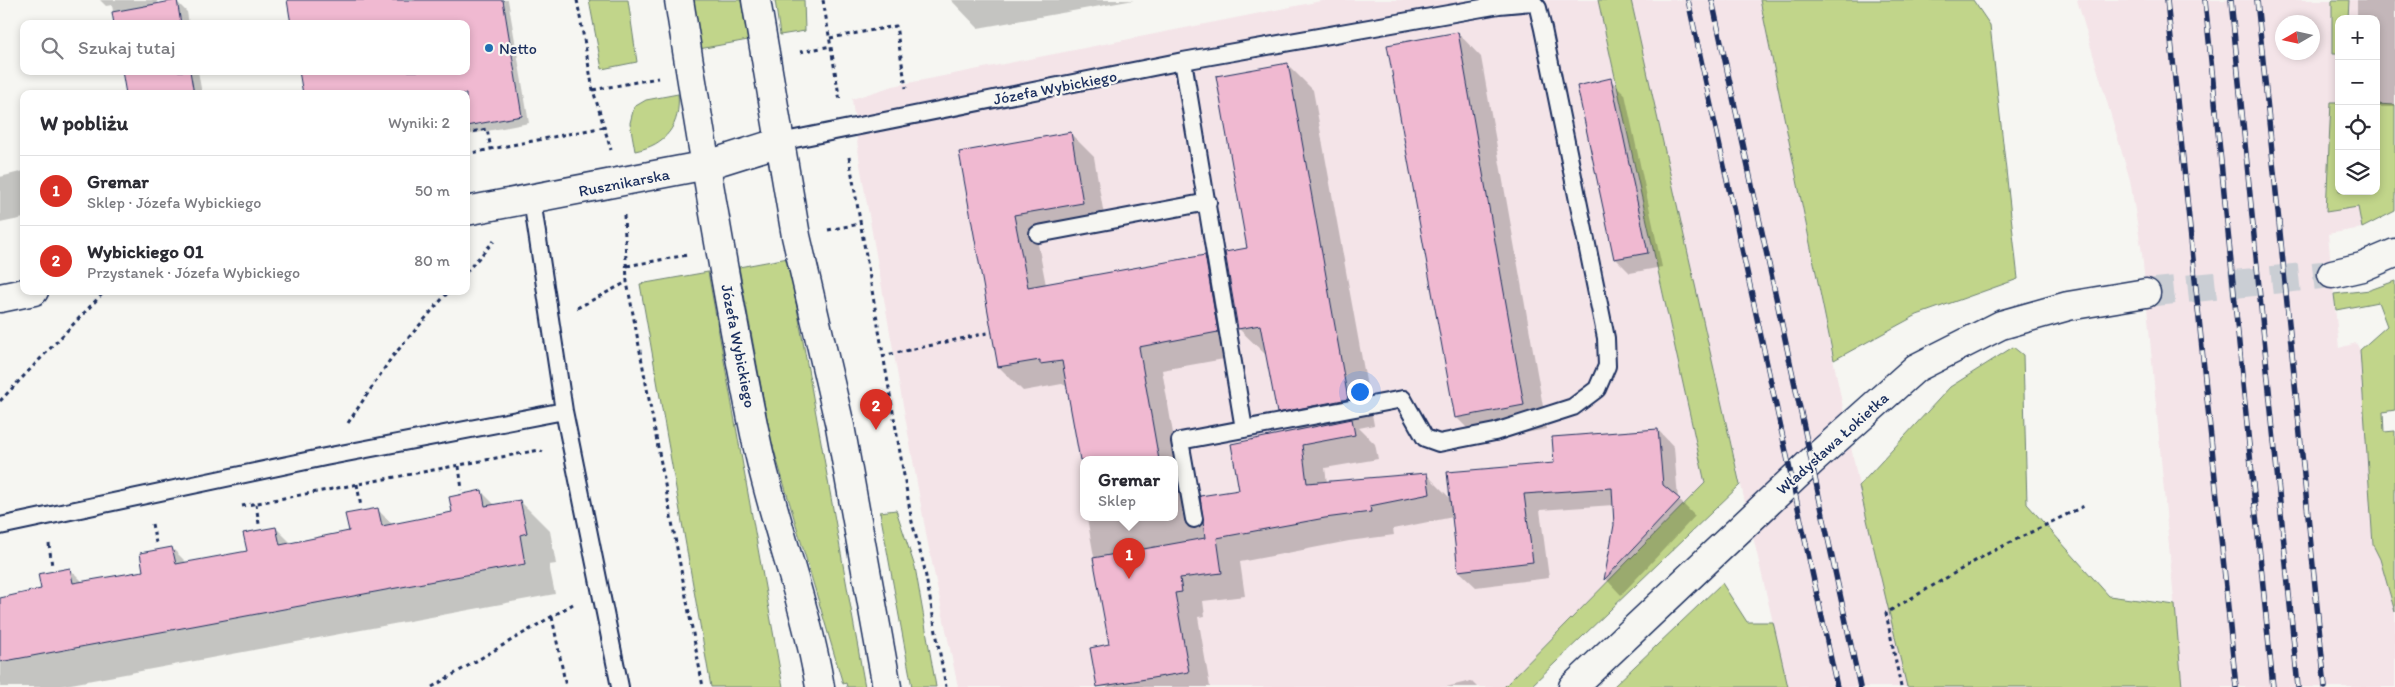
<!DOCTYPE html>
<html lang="pl">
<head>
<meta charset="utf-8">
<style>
  body { margin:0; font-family:Itim,sans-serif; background:#f7f7f7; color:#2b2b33 }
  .controls { position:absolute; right:15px; top:15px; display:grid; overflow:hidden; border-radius:10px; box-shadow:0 2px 8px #0003 }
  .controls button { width:45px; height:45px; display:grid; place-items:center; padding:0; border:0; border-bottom:1px solid #e1e1e2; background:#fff; color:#2b2b33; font:25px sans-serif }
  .compass { position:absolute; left:2275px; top:15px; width:45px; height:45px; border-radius:50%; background:#fff; box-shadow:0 2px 8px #0003; rotate:261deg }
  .you { position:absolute; left:1359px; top:391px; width:18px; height:18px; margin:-12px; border:4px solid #fff; border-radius:50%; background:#1a73e8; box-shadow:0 0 0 8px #1a73e833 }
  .badge { display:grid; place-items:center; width:32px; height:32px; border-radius:50%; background:#d93025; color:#fff; font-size:16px; font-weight:700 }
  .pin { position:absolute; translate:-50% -41px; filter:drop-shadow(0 1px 2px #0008) }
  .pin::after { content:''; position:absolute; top:26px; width:18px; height:15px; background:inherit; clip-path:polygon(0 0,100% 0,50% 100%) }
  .popup { position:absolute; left:1080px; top:456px; width:98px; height:65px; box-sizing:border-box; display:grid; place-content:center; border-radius:10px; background:#fff; filter:drop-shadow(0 1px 4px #0005); font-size:16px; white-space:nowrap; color:#7c7c81 }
  .popup b { font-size:19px; color:#2b2b33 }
  .popup::after { content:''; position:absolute; left:50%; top:100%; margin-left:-10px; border:10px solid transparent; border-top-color:#fff }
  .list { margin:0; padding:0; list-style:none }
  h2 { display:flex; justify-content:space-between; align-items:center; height:65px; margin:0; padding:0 20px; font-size:21px }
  h2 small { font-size:16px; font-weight:400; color:#7c7c81 }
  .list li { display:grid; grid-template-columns:32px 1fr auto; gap:15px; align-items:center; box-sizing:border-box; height:70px; padding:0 20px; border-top:1px solid #e1e1e2 }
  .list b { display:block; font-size:19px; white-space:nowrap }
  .list p { margin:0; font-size:16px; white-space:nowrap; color:#7c7c81 }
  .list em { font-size:16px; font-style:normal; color:#7c7c81 }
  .icon { flex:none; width:28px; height:28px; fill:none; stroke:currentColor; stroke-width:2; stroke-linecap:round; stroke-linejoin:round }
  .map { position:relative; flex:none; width:2395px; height:687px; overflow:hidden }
  .search { position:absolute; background:#fff; box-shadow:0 2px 8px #0003; left:20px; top:20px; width:450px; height:55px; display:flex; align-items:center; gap:12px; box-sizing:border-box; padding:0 18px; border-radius:10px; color:#7c7c81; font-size:19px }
  .panel { position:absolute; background:#fff; box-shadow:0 2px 8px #0003; left:20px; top:90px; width:450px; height:205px; border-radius:10px }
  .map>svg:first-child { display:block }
  .built { fill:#f4e4e8; fill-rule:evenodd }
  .green { fill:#c1d58a; stroke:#6e8274 }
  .shadow { fill:#0003; fill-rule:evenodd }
  .building { fill:#f0b9d1; stroke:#1b2f5e }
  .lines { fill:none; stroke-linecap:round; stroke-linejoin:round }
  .secondary-tunnel { stroke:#caced4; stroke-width:28; stroke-dasharray:28 14; stroke-linecap:butt }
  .lane-casing { stroke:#1b2f5e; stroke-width:20 }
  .street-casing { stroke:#1b2f5e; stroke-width:31 }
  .secondary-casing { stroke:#1b2f5e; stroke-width:31 }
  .path { stroke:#1b2f5e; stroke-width:3; stroke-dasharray:4 4; stroke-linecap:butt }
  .lane { stroke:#f6f6f2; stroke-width:16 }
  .street { stroke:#f6f6f2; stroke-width:28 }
  .secondary { stroke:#f6f6f2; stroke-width:28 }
  .rail-casing { stroke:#1b2f5e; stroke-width:5.5 }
  .rail { stroke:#f6f6f2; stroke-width:4; stroke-dasharray:11; stroke-linecap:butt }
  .poi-dot { fill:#1f6fb2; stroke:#f6f6f2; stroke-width:2 }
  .labels { text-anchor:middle; stroke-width:4.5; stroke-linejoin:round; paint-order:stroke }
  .poi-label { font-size:16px; fill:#1b2f5e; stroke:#f6f6f2; text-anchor:start }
  .street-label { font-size:16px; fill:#1b2f5e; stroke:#f6f6f2 }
</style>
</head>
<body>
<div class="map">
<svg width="2395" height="687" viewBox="0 0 2395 687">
  <rect width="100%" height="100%" fill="#f6f6f2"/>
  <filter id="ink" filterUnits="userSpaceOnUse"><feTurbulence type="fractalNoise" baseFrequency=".02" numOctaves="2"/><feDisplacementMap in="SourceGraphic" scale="10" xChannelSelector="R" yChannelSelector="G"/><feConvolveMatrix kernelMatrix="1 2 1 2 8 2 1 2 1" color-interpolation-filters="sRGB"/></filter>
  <g filter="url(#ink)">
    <path class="built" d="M 1326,0 L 1598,0 L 1705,483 L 1504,687 L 958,687 L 927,539 L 860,165 L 852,99 L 893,86 ZM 1084,460 L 1174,460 L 1174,518 L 1084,518 Z
      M 1628,0 L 1760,0 L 1859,486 L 1907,687 L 1788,687 Z
      M 2077,0 L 2395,0 L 2395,194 L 2362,228 L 2328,234 L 2339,348 L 2356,343 L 2360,350 L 2373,545 L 2380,559 L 2395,612 L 2395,687 L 2182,687 L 2142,253 L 2130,180 ZM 2339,19 L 2376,19 L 2376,191 L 2339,191 ZM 2282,22 L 2312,22 L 2312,52 L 2282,52 Z"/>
    <path class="green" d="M 589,0 L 628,0 L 637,62 L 602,69 Z
      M 691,0 L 741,0 L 748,40 L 699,49 Z
      M 775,0 L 804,0 L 805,31 L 780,35 Z
      M 1598,0 L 1631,0 L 1740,485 L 1530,687 L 1504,687 L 1705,483 Z
      M 1760,0 L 1973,0 L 1990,25 L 2018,279 L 1917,315 L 1834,360 Z
      M 2332,0 L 2349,0 L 2348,19 L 2339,19 L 2339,54 L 2332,54 Z
      M 678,94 C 681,125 666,145 635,151 L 630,123 L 634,107 L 646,100 Z
      M 2331,102 L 2339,102 L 2339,191 L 2376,191 L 2376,104 L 2395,105 L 2395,211 L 2362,228 L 2358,207 L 2326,212 Z
      M 788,258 L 865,687 L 847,687 L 846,683 L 843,684 L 771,440 L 739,267 Z
      M 708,272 L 783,687 L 711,687 L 640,284 Z
      M 2395,281 L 2395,410 L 2383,412 L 2384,432 L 2395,431 L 2395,612 L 2380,559 L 2373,545 L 2360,350 L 2387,326 L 2378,302 L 2336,310 L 2334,294 L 2370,290 Z
      M 2013,347 L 2023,355 L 2027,504 L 2109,596 L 2175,605 L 2182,687 L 1907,687 L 1859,486 L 1950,387 Z
      M 896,510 L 915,567 L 936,687 L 912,687 L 880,512 Z
      M 1722,583 L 1747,622 L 1773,622 L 1788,687 L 1613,687 Z"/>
    <path class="shadow" d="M 100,0 L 157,0 L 158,5 L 177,2 L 187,12 L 189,24 L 115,24 L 112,5 L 106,6 Z
      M 288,0 L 508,0 L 529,123 L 466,135 L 466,24 Z
      M 951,0 L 1134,0 L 978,28 Z
      M 2357,0 L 2395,0 L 2395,107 L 2376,107 L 2376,19 L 2357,19 Z
      M 1458,33 L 1481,57 L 1547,429 L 1480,441 L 1456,417 Z
      M 1287,64 L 1313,90 L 1374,425 L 1359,428 L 1375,444 L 1378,459 L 1325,468 L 1327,483 L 1427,475 L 1451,499 L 1658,430 L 1674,447 L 1678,499 L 1695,516 L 1621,595 L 1606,579 L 1615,525 L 1614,505 L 1540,510 L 1549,578 L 1476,587 L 1459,571 L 1453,517 L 1393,529 L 1394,535 L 1349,541 L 1240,562 L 1245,596 L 1203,601 L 1205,616 L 1198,617 L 1210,687 L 1099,687 L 1091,649 L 1110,645 L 1087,518 L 1174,518 L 1174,460 L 1084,460 L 1084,476 L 1068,387 L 1062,384 L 1023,391 L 999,367 L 960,153 L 1070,133 L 1094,157 L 1106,227 L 1037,239 L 1046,285 L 1205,257 L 1231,283 L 1249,249 ZM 1236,326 L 1265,354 L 1267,354 L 1278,412 L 1297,430 L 1282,433 L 1241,491 L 1203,524 L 1186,508 L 1162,370 L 1241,356 Z
      M 124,71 L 198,71 L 202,94 L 128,94 Z
      M 1610,80 L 1625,94 L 1662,267 L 1630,273 L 1615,258 Z
      M 24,171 L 24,218 L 0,223 L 0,177 Z
      M 1082,485 L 1084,485 L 1084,498 Z
      M 482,492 L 495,505 L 520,501 L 550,531 L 556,564 L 549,565 L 555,594 L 55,687 L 0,687 L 0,599 L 43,590 L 70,569 L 84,583 L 145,572 L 172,548 L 187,563 L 248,552 L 276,528 L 292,544 L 351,532 L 378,510 L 393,525 L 453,513 Z
      M 1471,681 L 1477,687 L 1446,687 Z"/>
    <path class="building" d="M 177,0 L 181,24 L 114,24 L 112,12 Z
      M 287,0 L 503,0 L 522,116 L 466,126 L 466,94 L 303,94 L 299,71 L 466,71 L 466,24 L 291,24 Z
      M 1458,32 L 1524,405 L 1455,418 L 1387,45 Z
      M 1288,63 L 1348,399 L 1277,413 L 1260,325 L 1238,329 L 1225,252 L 1247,248 L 1216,76 Z
      M 122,71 L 190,71 L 194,94 L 126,94 Z
      M 1611,78 L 1648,253 L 1614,259 L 1577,86 Z
      M 1071,132 L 1083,203 L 1014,215 L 1028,287 L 1205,255 L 1218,332 L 1139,347 L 1159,460 L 1080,460 L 1062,361 L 1040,364 L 1040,360 L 998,367 L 959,152 Z
      M 1352,419 L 1355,435 L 1302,445 L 1307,483 L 1427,473 L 1430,494 L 1370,506 L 1371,512 L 1325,518 L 1217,538 L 1222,573 L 1180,578 L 1182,592 L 1175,593 L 1189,672 L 1097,687 L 1090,648 L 1109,644 L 1093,558 L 1205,538 L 1200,496 L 1239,490 L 1231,444 Z
      M 1658,429 L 1663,485 L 1680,499 L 1604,580 L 1614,525 L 1612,488 L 1524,494 L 1533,562 L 1458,571 L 1447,472 L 1554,463 L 1552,437 Z
      M 482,490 L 485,506 L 520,500 L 527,533 L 520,535 L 525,564 L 0,662 L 0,598 L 41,589 L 38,574 L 70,568 L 73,583 L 143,571 L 140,553 L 172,547 L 176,564 L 247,551 L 243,533 L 276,527 L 280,545 L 349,531 L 345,514 L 378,508 L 382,526 L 452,512 L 449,497 Z"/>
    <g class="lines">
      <path class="secondary-tunnel" d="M 2146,293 L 2332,274"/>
      <g class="lane-casing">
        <path id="lane" d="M 1183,61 L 1244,429
          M 780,142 L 1183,61 L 1499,5 L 1533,2 L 1538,8 L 1543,29 L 1606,338 L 1607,366 L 1597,389 L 1573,407 L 1495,432 L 1439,443 L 1425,438 L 1403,399 L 1180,441 L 1194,519
          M 532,200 L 564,411 L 620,687
          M 1038,234 L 1208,202
          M 0,526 L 325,457 L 564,411"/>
      </g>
      <g class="street-casing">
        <path id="street" d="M 466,211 L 707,165 L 780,142
          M 0,298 L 34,291"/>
      </g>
      <g class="secondary-casing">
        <path id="secondary" d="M 679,0 C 702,146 726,293 756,439 C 773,522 806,602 820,687
          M 756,0 L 796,236 L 840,426 L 887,687
          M 2332,274 L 2362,267 L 2395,253
          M 1573,687 L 1812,461 L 1916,368 L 2001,325 L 2068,306 L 2146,293"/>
      </g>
      <path class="path" d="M 577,0 L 593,90 L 611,150
        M 823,0 L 840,101
        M 830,38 L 896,26 L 906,88
        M 800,52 L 831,46
        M 593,90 L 658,78
        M 466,133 L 487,129 L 491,149
        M 466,154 L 604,127
        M 849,157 L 912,522 L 924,566 L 946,687
        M 624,215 L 627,282 L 703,687
        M 828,230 L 859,224
        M 627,266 L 687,255
        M 466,272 L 494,241
        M 577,308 L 627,282
        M 882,356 L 992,332
        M 0,401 L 105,291
        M 348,423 L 392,357 L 449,291
        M 459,466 L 462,490
        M 357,484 L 361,507
        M 256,504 L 259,524
        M 242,506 L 539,450 L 543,452
        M 152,524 L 156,543
        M 49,544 L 52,566
        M 552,617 L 566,687
        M 432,687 L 573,604
        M 1901,687 L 1886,613 L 1989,553 L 2084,506"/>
      <use href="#lane" class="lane"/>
      <use href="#street" class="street"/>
      <use href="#secondary" class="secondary"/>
      <g class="rail-casing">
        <path id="rail" d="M 1688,0 L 1837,687
          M 1712,0 L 1860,687
          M 2167,0 L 2236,687
          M 2205,0 L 2273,687
          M 2231,0 L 2298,687
          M 2257,0 L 2325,687"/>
      </g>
      <use href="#rail" class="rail"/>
    </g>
  </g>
  <circle class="poi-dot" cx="489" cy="48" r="5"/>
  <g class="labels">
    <g class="poi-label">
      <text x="499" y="54">Netto</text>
    </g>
    <g class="street-label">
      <text transform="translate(1055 87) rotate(-11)" y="6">Józefa Wybickiego</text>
      <text transform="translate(624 182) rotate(-11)" y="6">Rusznikarska</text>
      <text transform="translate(739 346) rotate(79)" y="6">Józefa Wybickiego</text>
      <text transform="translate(1832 443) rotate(-42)" y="6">Władysława Łokietka</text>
    </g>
  </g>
</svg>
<div class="controls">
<button>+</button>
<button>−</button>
<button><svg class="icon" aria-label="locate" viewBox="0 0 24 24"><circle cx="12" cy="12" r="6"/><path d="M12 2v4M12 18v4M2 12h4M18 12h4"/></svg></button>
<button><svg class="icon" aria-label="layers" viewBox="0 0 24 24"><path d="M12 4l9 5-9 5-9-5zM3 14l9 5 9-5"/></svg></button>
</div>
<svg class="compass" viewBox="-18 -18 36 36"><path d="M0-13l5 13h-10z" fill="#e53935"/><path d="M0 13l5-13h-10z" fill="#7c7c81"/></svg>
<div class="you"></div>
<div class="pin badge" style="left:1129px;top:579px">1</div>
<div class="popup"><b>Gremar</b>Sklep</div>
<div class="pin badge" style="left:876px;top:430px">2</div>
<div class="search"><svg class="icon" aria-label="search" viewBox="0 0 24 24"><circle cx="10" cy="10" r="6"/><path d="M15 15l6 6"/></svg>Szukaj tutaj</div>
<section class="panel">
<h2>W pobliżu<small>Wyniki: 2</small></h2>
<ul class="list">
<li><span class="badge">1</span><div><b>Gremar</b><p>Sklep · Józefa Wybickiego</p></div><em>50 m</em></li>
<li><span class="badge">2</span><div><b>Wybickiego 01</b><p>Przystanek · Józefa Wybickiego</p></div><em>80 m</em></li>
</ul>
</section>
</div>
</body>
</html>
